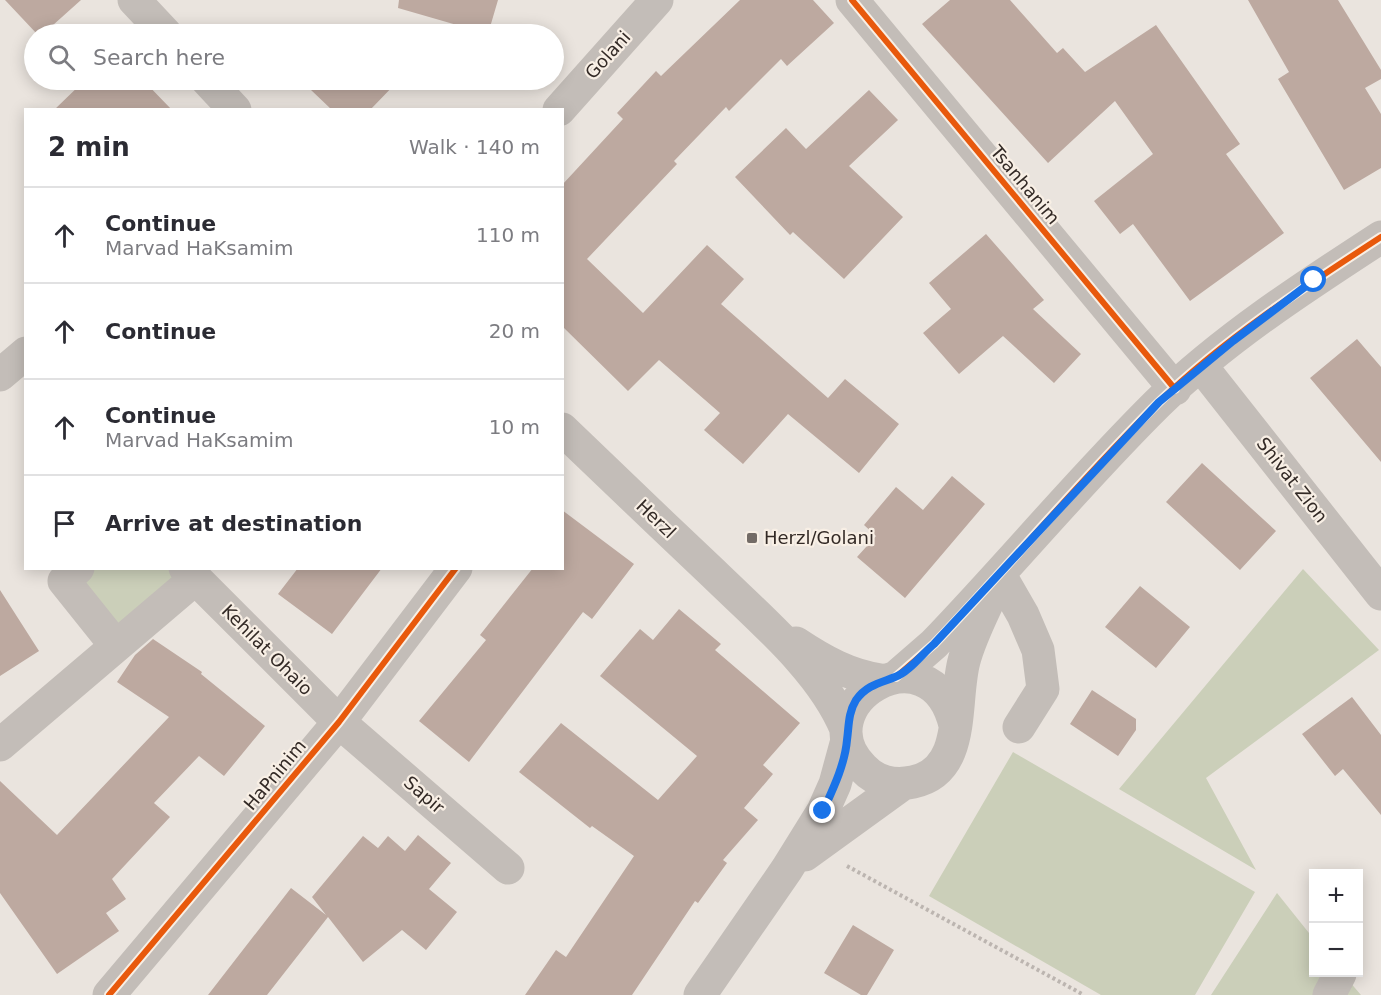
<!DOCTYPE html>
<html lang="en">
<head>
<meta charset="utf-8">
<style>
  body { margin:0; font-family:"DejaVu Sans",sans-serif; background:#f2f2f3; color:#2b2b33 }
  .controls { position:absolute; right:18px; bottom:18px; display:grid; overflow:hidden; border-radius:0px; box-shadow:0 3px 15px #0003 }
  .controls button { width:54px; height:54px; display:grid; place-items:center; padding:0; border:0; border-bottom:2px solid #e1e1e2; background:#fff; color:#2b2b33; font:30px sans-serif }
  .stop { position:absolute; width:18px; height:18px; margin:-14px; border:4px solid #1a73e8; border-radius:50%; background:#fff }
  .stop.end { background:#1a73e8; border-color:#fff; box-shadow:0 2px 6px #0008 }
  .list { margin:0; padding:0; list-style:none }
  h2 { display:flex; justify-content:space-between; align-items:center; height:78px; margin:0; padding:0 24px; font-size:26px }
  h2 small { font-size:20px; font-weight:400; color:#7c7c81 }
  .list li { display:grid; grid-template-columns:39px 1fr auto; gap:18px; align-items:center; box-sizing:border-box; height:96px; padding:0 24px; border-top:2px solid #e1e1e2 }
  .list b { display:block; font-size:22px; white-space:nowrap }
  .list p { margin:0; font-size:20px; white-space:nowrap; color:#7c7c81 }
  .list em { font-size:20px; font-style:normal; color:#7c7c81 }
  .icon { flex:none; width:33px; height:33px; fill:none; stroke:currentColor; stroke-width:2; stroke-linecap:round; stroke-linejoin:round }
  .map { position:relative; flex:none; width:1381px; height:995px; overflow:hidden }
  .search { position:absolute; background:#fff; box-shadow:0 3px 15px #0003; left:24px; top:24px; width:540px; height:66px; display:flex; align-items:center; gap:15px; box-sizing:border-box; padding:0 21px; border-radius:33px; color:#7c7c81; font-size:22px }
  .panel { position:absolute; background:#fff; box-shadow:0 3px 15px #0003; left:24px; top:108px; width:540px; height:462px; border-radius:0px }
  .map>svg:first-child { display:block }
  .green { fill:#cbcfb9 }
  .building { fill:#bda9a0 }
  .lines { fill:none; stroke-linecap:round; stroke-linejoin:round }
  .path { stroke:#bcb5b0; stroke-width:4; stroke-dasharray:3 3; stroke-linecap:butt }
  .minor { stroke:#c3bdb8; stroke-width:33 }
  .cycleway-casing { stroke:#f8efe5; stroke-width:10 }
  .cycleway { stroke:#e8590c; stroke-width:6 }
  .route { stroke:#1a73e8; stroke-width:8 }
  .poi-dot { fill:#736b66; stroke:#f8efe5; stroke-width:2 }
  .labels { text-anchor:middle; stroke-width:4.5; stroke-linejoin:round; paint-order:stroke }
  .street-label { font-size:18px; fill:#332a26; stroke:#f8efe5 }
  .poi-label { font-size:18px; fill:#332a26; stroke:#f8efe5; text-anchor:start }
</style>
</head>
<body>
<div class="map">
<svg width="1381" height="995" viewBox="0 0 1381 995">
  <rect width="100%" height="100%" fill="#eae4de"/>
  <path class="green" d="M 78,568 L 185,569 L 116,646 Z
    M 1303,569 L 1379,650 L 1206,778 L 1256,870 L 1119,789 Z
    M 1013,752 L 1255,892 L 1195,995 L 1101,995 L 929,896 Z
    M 1277,893 L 1313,938 L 1314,972 L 1342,973 L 1361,995 L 1211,995 Z"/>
  <path class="building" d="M 5,0 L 81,0 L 43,34 L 37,34 Z
    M 399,0 L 498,0 L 488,34 L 398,8 Z
    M 740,0 L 813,0 L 834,23 L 787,66 L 781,59 L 729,111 L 726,107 L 674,161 L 677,164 L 587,259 L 643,313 L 707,245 L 744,279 L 721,304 L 828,398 L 845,379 L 899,424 L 859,473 L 788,414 L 743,464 L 704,430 L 720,413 L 659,360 L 628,391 L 562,326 L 562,185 L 623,119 L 617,113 L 656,71 L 661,76 Z
    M 950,0 L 1010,0 L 1057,53 L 1063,48 L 1085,72 L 1156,25 L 1240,144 L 1226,154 L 1284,233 L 1190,301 L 1133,224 L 1120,234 L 1094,201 L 1153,154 L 1115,101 L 1048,163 L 922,24 Z
    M 1248,0 L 1338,0 L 1381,70 L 1381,79 L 1365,88 L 1381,114 L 1381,168 L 1344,190 L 1278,79 L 1289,72 Z
    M 85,80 L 143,80 L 172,110 L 54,110 Z
    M 322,80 L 399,80 L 370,110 L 332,110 L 311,90 Z
    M 869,90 L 898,120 L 849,166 L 903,217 L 844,279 L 793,232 L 790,235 L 735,177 L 786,128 L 806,149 Z
    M 986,234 L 1044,300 L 1033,309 L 1081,354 L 1054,383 L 1003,336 L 959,374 L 923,333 L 951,309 L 929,283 Z
    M 1357,339 L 1381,367 L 1381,462 L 1310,378 Z
    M 1202,463 L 1276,531 L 1240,570 L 1166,502 Z
    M 952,476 L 985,504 L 905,598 L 857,557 L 876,536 L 864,525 L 896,487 L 923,510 Z
    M 562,510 L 634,564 L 592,619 L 583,612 L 469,762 L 419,721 L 486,640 L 480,635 L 533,568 L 562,568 Z
    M 298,568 L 382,568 L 332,634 L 278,594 Z
    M 1140,586 L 1190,627 L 1156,668 L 1105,627 Z
    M 0,590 L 39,651 L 0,676 Z
    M 679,609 L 721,644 L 715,650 L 800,723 L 763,765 L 773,774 L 744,808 L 758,820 L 723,860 L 727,863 L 698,903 L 695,901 L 632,995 L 525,995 L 556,950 L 566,957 L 634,856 L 592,826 L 590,828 L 519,772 L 561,723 L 658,800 L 697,756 L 600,676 L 640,629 L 653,640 Z
    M 153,639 L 202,672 L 201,674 L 265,726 L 224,776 L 199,756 L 154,803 L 170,817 L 112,879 L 126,899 L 106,913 L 119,931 L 57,974 L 0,893 L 0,781 L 57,835 L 169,717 L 117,682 L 135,655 Z
    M 1092,690 L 1136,719 L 1136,730 L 1118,756 L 1070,724 Z
    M 1352,697 L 1381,735 L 1381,815 L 1343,769 L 1335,776 L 1302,734 Z
    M 418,835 L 451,863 L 429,889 L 457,912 L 426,950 L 402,930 L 363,962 L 328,917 L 267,995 L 208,995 L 291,888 L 326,915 L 312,897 L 363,836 L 378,848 L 388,836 L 405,851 Z
    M 853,925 L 894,950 L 867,995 L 861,995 L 824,973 Z"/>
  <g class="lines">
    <path class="path" d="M 847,866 L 1084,995"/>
    <path class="minor" d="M 134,0 L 166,34
      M 852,0 L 1175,389
      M 207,80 L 235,110
      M 559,110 L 657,0
      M 1202,367 L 1381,594
      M 0,375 L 26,353
      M 562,429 C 613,478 663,526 714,574 C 759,618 822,670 846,729
      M 78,568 L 64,581 L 116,646
      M 185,568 L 339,722 L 508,868
      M 1000,575 L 1023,615 L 1038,650 L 1043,689 L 1019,727
      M 796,643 C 823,661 850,676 881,680
      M 896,677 L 934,644 C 1010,565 1080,480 1158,403 C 1224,339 1304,287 1381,237
      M 955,725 C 930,623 800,706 863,768 C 876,782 894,786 913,782 C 967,771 953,702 964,661 C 970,638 982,615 992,593
      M 0,745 L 195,579
      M 805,855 L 903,784
      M 109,995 L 339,722 L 456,568
      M 700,995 L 787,869 L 823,811 L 835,784 L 847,740
      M 1329,995 L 1340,974"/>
    <g class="cycleway-casing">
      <path id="cycleway" d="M 852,0 L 1175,389
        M 896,677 L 934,644 C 1010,565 1080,480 1158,403 C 1224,339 1304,287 1381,237
        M 109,995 L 339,722 L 456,568"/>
    </g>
    <use href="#cycleway" class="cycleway"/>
  </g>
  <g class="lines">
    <path class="route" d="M 823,811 C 833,789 845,764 847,740 C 849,726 848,713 856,700 C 867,685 880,683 895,677 C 909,672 923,653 934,644 L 1159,402 L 1233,341 L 1314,280"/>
  </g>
  <rect class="poi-dot" x="746" y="532" width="12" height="12" rx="3"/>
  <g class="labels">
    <g class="street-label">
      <text transform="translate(608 55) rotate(-48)" y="6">Golani</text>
      <text transform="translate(1025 185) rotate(50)" y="6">Tsanhanim</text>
      <text transform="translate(1292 480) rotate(52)" y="6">Shivat Zion</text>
      <text transform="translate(656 519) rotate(44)" y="6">Herzl</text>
      <text transform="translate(267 650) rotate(45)" y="6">Kehilat Ohaio</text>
      <text transform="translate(275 775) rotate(-50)" y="6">HaPninim</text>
      <text transform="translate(424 795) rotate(41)" y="6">Sapir</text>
    </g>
    <g class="poi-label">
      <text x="764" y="544">Herzl/Golani</text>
    </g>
  </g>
</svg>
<div class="controls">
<button>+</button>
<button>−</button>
</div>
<div class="stop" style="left:1314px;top:280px"></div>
<div class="stop end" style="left:823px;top:811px"></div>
<div class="search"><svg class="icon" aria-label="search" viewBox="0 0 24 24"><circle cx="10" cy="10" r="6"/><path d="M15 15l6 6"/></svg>Search here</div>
<section class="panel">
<h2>2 min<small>Walk · 140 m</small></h2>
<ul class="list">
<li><svg class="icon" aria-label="ahead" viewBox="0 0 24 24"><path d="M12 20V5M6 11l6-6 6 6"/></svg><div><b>Continue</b><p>Marvad HaKsamim</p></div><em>110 m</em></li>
<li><svg class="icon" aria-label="ahead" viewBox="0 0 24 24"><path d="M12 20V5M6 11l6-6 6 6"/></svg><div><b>Continue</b></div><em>20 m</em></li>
<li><svg class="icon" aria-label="ahead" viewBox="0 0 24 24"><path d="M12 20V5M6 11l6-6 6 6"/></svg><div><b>Continue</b><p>Marvad HaKsamim</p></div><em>10 m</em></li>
<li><svg class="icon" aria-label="arrive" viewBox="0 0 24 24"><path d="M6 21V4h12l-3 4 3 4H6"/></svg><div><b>Arrive at destination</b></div></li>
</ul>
</section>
</div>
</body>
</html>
